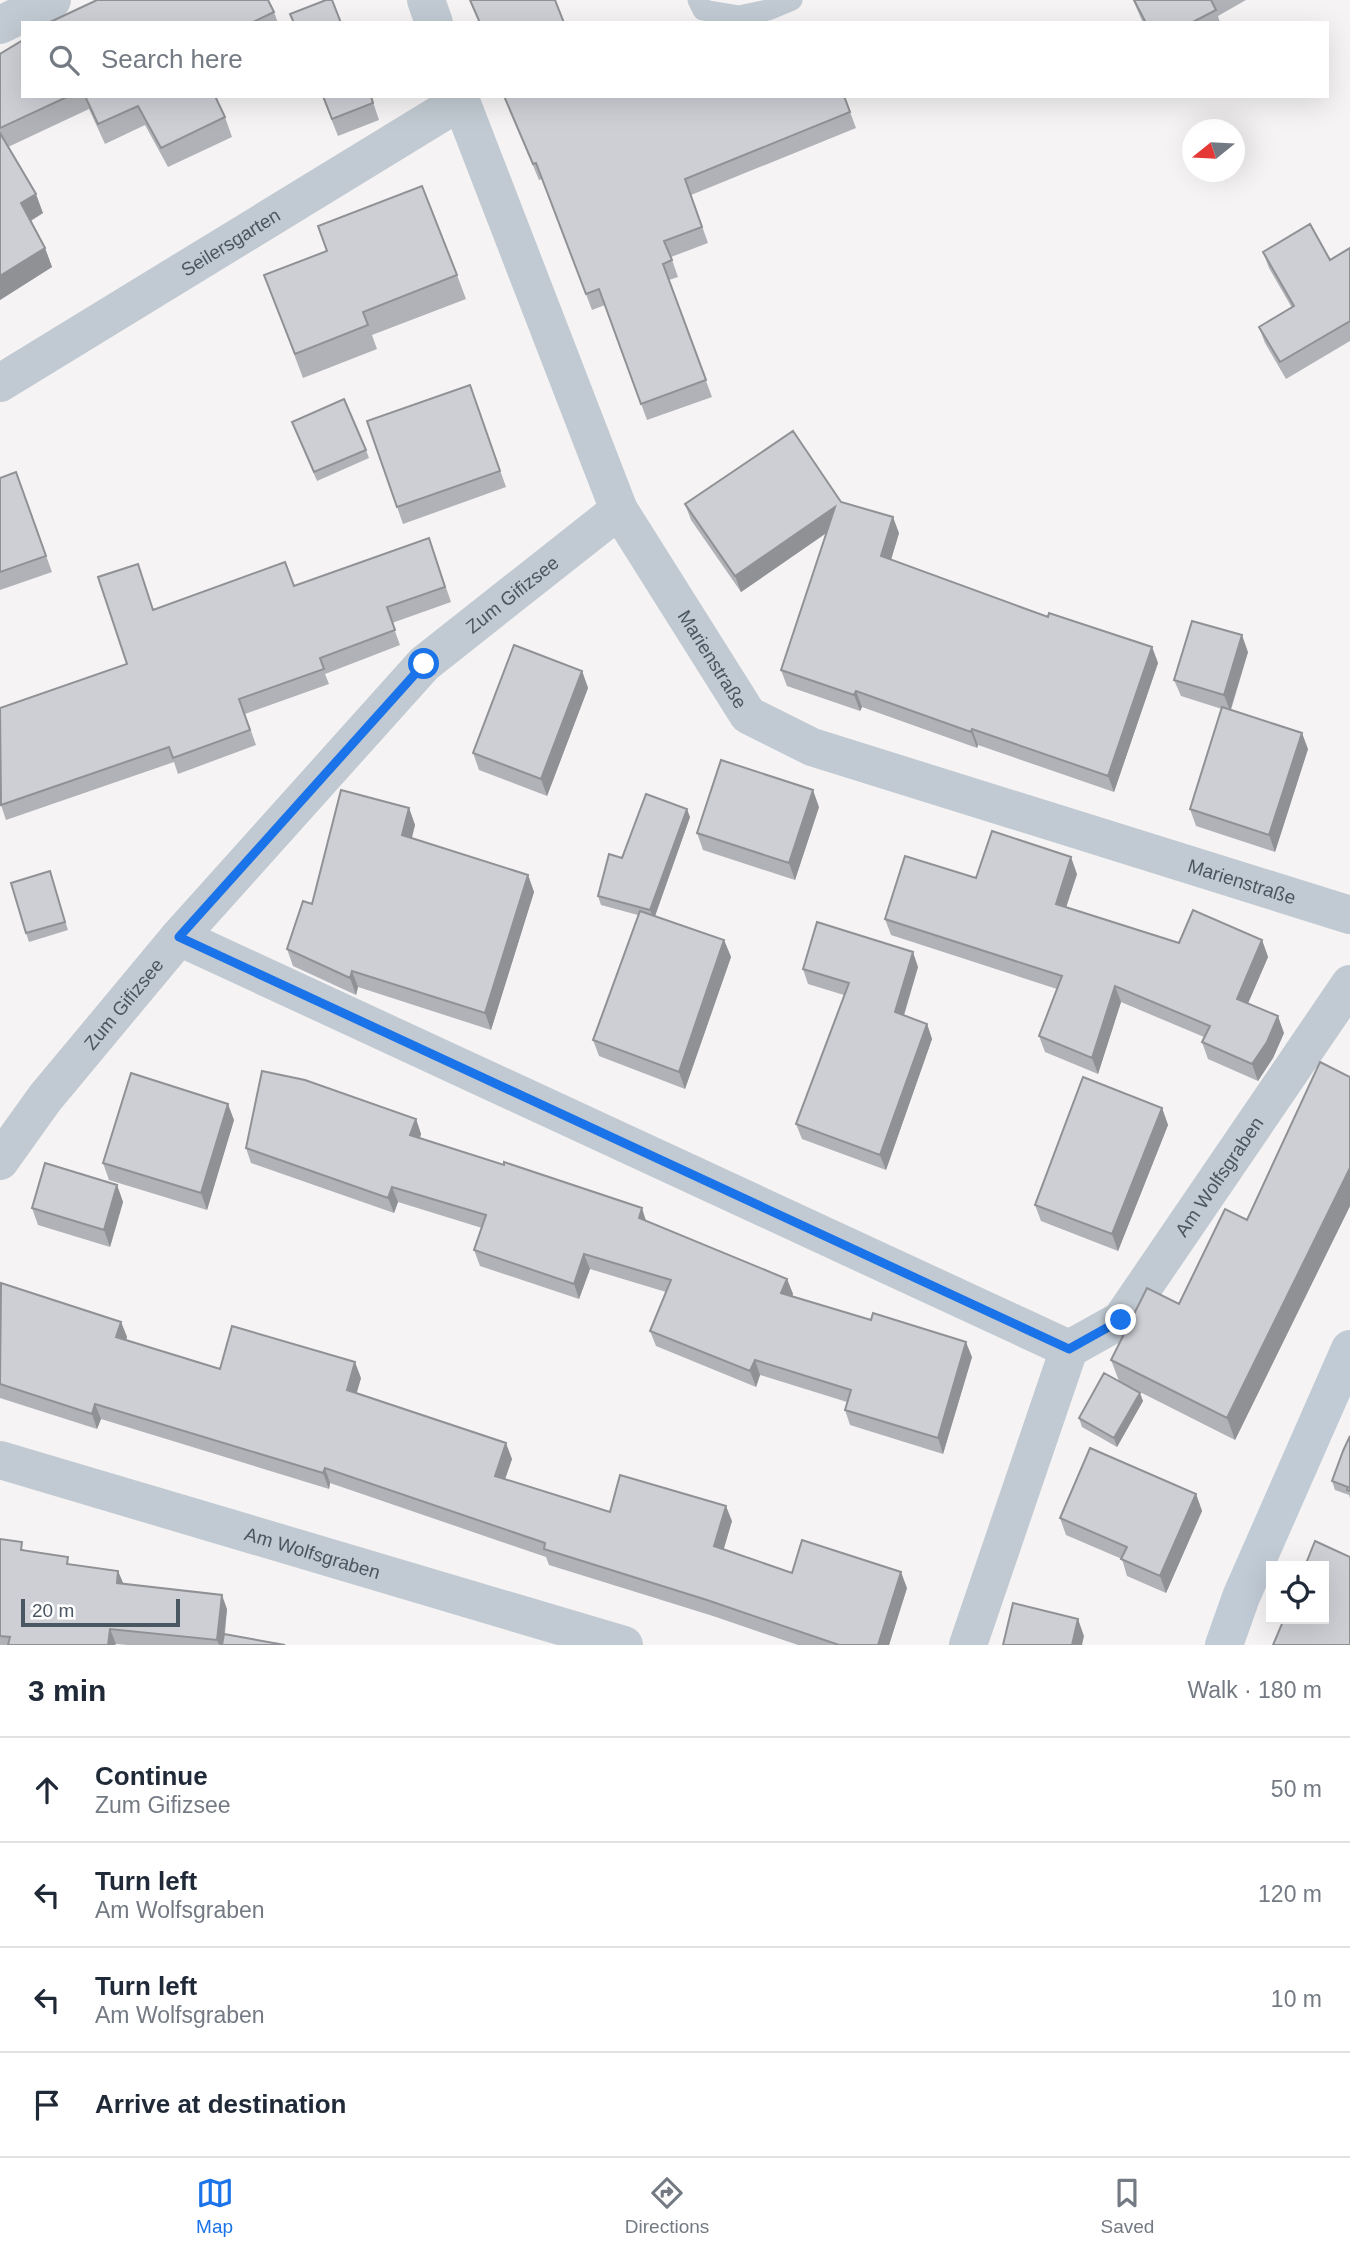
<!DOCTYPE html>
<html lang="en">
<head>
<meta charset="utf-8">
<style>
  body { margin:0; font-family:Helvetica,sans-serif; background:#f2f2f3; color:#1f2937 }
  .controls { position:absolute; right:21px; bottom:21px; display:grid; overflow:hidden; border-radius:0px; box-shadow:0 7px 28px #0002 }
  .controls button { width:63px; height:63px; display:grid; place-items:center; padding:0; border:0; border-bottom:2px solid #e0e1e3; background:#fff; color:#1f2937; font:35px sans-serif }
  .compass { position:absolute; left:1182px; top:119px; width:63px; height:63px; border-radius:50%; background:#fff; box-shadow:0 7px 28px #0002; rotate:252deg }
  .scale { position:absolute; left:21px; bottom:18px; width:159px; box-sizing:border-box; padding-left:7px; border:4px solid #4a5661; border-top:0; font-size:19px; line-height:24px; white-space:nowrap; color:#4a5661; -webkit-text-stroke:5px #fff; paint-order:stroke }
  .stop { position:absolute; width:21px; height:21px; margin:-16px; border:5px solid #1a73e8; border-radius:50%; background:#fff }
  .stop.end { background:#1a73e8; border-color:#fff; box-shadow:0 2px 7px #0008 }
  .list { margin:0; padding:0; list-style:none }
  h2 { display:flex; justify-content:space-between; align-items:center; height:91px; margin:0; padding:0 28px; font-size:30px }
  h2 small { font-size:23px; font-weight:400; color:#747a83 }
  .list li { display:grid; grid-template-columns:46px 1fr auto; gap:21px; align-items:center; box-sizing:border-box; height:105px; padding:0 28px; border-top:2px solid #e0e1e3 }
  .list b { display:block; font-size:26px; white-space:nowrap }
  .list p { margin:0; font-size:23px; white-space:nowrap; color:#747a83 }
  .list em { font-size:23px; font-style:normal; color:#747a83 }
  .icon { flex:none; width:38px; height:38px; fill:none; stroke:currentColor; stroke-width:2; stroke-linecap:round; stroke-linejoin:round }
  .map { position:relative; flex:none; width:1350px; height:1645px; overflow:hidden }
  .search { position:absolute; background:#fff; box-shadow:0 7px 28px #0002; left:21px; right:21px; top:21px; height:77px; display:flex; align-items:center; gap:18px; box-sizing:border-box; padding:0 24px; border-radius:0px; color:#747a83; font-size:26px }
  .sheet { height:511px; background:#fff }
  nav { display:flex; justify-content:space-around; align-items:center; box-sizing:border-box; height:98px; border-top:2px solid #e0e1e3; background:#fff; font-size:19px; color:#747a83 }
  nav a { display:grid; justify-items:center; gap:4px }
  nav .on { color:#1a73e8 }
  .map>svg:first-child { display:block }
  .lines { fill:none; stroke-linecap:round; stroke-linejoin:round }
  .lane { stroke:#c1cad2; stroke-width:21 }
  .street { stroke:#c1cad2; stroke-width:38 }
  .secondary { stroke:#c1cbd6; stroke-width:38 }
  .wall { fill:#b0b2b7 }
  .shaded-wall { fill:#909195 }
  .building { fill:#cdcfd5; stroke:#909195; stroke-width:2 }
  .route { stroke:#1a73e8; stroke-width:9 }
  .labels { text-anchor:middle; stroke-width:6; stroke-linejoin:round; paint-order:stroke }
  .street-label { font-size:19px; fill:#4a5661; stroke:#fff }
</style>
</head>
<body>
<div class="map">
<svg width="1350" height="1645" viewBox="0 0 1350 1645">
  <rect width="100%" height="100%" fill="#f5f3f3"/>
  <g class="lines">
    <path class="lane" d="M 698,0 L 703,10 L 739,16 L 768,10 L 792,0"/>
    <g class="street">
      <path d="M 426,0 L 434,23"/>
      <path d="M 0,25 L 52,0"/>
      <path id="s1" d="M 459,96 L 619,510 L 748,715 L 812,747 L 1350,915"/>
      <path id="s2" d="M 0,383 L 461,101"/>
      <path d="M 179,937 L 1069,1349"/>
      <path id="s3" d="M 0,1161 L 45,1098 L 179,937 L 424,664 L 619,510"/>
      <path id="s4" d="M 0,1460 L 624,1645"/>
      <path id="s5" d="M 968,1645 L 1069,1349 L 1121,1320 L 1350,984"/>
    </g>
    <path class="secondary" d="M 1224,1645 L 1241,1597 L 1350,1349"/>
  </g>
  <path class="wall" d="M 1133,0 L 1246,0 L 1218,16 L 1220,23 L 1143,23 Z
    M 274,12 L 278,23 L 48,23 Z
    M 0,54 L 23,96 L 215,96 L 225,117 L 232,137 L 168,167 L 145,125 L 105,144 L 89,109 L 8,147 L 43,213 L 31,221 L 45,248 L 52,267 L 0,300 Z
    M 322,96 L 371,96 L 379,120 L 338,136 Z
    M 504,96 L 844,96 L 856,128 L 691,195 L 708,243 L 671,257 L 678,277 L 669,280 L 712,397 L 647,420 L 605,305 L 592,310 L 542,179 L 539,180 Z
    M 1350,248 L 1350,341 L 1286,379 L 1265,343 L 1259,327 L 1292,308 L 1269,268 L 1263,252 L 1330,260 Z
    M 264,275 L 457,275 L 466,299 L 372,335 L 377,349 L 303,378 Z
    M 470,385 L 506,487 L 403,524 L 367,421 Z
    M 292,422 L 366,450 L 369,458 L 317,481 Z
    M 16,472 L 52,572 L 0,590 L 0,478 Z
    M 841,502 L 899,533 L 891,560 L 1048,617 L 1152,647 L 1158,663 L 1114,792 L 978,745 L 977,748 L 862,707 L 860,711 L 787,686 L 781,670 L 826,533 L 741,592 L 691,520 L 685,504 Z
    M 429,538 L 451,602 L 392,623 L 400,645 L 325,674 L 329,684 L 245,714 L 256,745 L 178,774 L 174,762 L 6,820 L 0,802 L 127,664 L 143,579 L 153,610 L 294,586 Z
    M 1248,652 L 1231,710 L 1308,749 L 1275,852 L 1196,826 L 1190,809 L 1222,709 L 1181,696 L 1174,680 Z
    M 582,671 L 588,688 L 547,796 L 479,770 L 473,753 Z
    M 819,807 L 795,880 L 703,850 L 697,833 Z
    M 409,808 L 415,825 L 412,838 L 528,875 L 534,892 L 491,1030 L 358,987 L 356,995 L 293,966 L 287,949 L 312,904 Z
    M 690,817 L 655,916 L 724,940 L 731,957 L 685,1089 L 599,1056 L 593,1040 L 638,915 L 601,905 L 598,896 L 622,858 Z
    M 50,871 L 68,930 L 29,942 L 26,933 Z
    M 1077,874 L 1066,907 L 1179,943 L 1262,940 L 1268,957 L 1248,1003 L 1284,1033 L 1273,1058 L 1258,1081 L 1208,1059 L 1202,1042 L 1204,1037 L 1121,1002 L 1098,1074 L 1045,1052 L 1039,1036 L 1057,989 L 891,935 L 885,919 L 976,878 Z
    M 918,967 L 904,1016 L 927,1024 L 932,1039 L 886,1170 L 802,1139 L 796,1124 L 844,995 L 808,984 L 803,969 Z
    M 1350,1077 L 1350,1206 L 1235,1440 L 1136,1390 L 1143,1401 L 1117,1447 L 1082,1427 L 1079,1418 L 1119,1381 L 1111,1360 L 1179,1304 L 1247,1220 Z
    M 1162,1108 L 1168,1125 L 1118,1251 L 1041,1221 L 1035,1205 Z
    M 416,1119 L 421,1134 L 420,1138 L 646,1221 L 787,1279 L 793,1294 L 792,1296 L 972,1357 L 943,1454 L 850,1425 L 845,1410 L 847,1402 L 760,1375 L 756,1387 L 656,1346 L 650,1331 L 666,1292 L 590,1269 L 579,1299 L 480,1266 L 474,1250 L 482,1228 L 398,1202 L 394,1213 L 251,1163 L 246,1148 Z
    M 234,1120 L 207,1210 L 109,1180 L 103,1163 Z
    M 117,1185 L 123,1202 L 110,1247 L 38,1225 L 32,1208 Z
    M 0,1286 L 121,1322 L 127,1337 L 126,1340 L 220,1369 L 361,1378 L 356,1393 L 512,1459 L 505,1479 L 610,1512 L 732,1521 L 723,1549 L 792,1573 L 907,1588 L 889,1645 L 798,1645 L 713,1616 L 549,1565 L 546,1557 L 330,1483 L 329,1489 L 101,1419 L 97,1429 L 0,1398 Z
    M 1350,1436 L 1350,1498 L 1349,1495 L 1335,1490 L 1332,1481 Z
    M 1196,1494 L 1202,1511 L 1166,1593 L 1127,1576 L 1122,1559 L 1066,1535 L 1060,1518 Z
    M 0,1539 L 25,1550 L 71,1565 L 118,1571 L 123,1584 L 227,1609 L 225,1634 L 285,1645 L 127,1645 L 116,1644 L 115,1645 L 0,1645 Z"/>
  <path class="shaded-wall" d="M 36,194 L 43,213 L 28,222 L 21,203 Z
    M 45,248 L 52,267 L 0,300 L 0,276 Z
    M 835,507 L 841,523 L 741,592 L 735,576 Z
    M 893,517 L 899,533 L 887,573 L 881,556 Z
    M 1242,635 L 1248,652 L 1230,711 L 1224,695 Z
    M 1152,647 L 1158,663 L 1114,792 L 1108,776 Z
    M 582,671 L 588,688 L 547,796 L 541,779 Z
    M 856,691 L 862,707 L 860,711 L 854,695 Z
    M 972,729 L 978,745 L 977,748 L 971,732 Z
    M 1302,733 L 1308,749 L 1275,852 L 1269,835 Z
    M 813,790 L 819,807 L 795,880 L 789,863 Z
    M 409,808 L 415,825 L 408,851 L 402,835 Z
    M 687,809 L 690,817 L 654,919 L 650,910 Z
    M 1071,857 L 1077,874 L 1062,920 L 1056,904 Z
    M 528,875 L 534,892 L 491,1030 L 485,1013 Z
    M 724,940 L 731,957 L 685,1089 L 679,1072 Z
    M 1262,940 L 1268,957 L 1243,1015 L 1237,999 Z
    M 913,952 L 918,967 L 900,1027 L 895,1012 Z
    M 352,971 L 358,987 L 356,995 L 350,978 Z
    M 1115,986 L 1121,1002 L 1098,1074 L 1092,1058 Z
    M 1278,1016 L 1284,1033 L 1273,1058 L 1258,1081 L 1252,1064 Z
    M 927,1024 L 932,1039 L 886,1170 L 880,1155 Z
    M 228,1104 L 234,1120 L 207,1210 L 201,1193 Z
    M 1162,1108 L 1168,1125 L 1118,1251 L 1112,1234 Z
    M 416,1119 L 421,1134 L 416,1150 L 410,1135 Z
    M 1350,1168 L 1350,1206 L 1235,1440 L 1227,1418 Z
    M 117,1185 L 123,1202 L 110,1247 L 104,1230 Z
    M 392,1187 L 398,1202 L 394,1213 L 388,1198 Z
    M 642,1208 L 647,1224 L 639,1218 Z
    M 584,1254 L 590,1269 L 579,1299 L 574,1284 Z
    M 787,1279 L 793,1294 L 787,1308 L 781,1293 Z
    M 121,1322 L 127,1337 L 122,1353 L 116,1337 Z
    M 966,1342 L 972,1357 L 943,1454 L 938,1438 Z
    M 755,1360 L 760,1375 L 756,1387 L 750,1371 Z
    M 355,1362 L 361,1378 L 353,1406 L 347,1390 Z
    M 1140,1393 L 1143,1401 L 1117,1447 L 1114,1438 Z
    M 95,1404 L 101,1419 L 97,1429 L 92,1414 Z
    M 506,1443 L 512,1459 L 501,1491 L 495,1476 Z
    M 325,1468 L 330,1483 L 329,1489 L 323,1473 Z
    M 1196,1494 L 1202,1511 L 1166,1593 L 1160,1576 Z
    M 726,1506 L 732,1521 L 720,1562 L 714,1546 Z
    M 118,1571 L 124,1585 L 117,1583 Z
    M 901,1572 L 907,1588 L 889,1645 L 878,1645 Z
    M 222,1595 L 227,1609 L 223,1645 L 219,1645 L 217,1640 Z
    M 1078,1619 L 1084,1636 L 1082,1645 L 1072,1645 Z
    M 110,1629 L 116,1644 L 115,1645 L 108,1645 Z"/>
  <path class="building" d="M 97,0 L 268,0 L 274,12 L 251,23 L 48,23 Z
    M 326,0 L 332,0 L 341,23 L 294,23 L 290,14 Z
    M 470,0 L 555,0 L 564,23 L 480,23 Z
    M 1134,0 L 1211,0 L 1216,10 L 1191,23 L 1146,23 Z
    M 23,40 L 23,96 L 69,96 L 0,128 L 0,54 Z
    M 85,96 L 215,96 L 225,117 L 161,148 L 138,106 L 98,124 Z
    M 323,96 L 371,96 L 373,103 L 332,119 Z
    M 504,96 L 844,96 L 850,112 L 685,179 L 702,227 L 664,241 L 672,260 L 663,264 L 706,380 L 641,404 L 599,289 L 586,294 L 536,163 L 533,164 Z
    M 0,133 L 36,194 L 21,203 L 45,248 L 0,276 Z
    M 422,186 L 457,275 L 363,312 L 368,325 L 295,354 L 264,275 L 327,251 L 318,226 Z
    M 1310,224 L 1330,260 L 1350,248 L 1350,321 L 1280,362 L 1259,327 L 1294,306 L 1263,252 Z
    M 470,385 L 500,471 L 397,507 L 367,421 Z
    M 344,399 L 366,450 L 314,472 L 292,422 Z
    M 793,431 L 841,502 L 893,517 L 881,556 L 1048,617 L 1049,613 L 1152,647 L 1108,776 L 972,729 L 971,732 L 856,691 L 854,695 L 781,670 L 835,507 L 735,576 L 685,504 Z
    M 16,472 L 46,556 L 0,572 L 0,478 Z
    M 429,538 L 445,587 L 387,607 L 395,630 L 320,658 L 324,669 L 239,699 L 250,730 L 173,758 L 169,747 L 1,805 L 0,708 L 127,664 L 98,577 L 138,564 L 153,610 L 285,562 L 294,586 Z
    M 1192,621 L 1242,635 L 1224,695 L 1174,680 Z
    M 514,645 L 582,671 L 541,779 L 473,753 Z
    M 1222,707 L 1302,733 L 1269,835 L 1190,809 Z
    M 721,760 L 813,790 L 789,863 L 697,833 Z
    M 341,790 L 409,808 L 402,835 L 528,875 L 485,1013 L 352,971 L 350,978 L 287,949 L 303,901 L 312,904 Z
    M 646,794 L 687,809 L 650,910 L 598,896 L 609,854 L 622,858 Z
    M 992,831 L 1071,857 L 1056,904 L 1179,943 L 1193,910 L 1262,940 L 1237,999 L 1278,1016 L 1267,1042 L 1252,1064 L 1202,1042 L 1210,1026 L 1115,986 L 1092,1058 L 1039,1036 L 1062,976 L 885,919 L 905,856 L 976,878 Z
    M 50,871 L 65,922 L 26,933 L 11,883 Z
    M 640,911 L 724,940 L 679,1072 L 593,1040 Z
    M 817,922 L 913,952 L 895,1012 L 927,1024 L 880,1155 L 796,1124 L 849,983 L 803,969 Z
    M 1320,1062 L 1350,1077 L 1350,1168 L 1227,1418 L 1111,1360 L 1147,1288 L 1179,1304 L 1225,1209 L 1247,1220 Z
    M 262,1071 L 305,1080 L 416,1119 L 410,1135 L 504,1165 L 504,1162 L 642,1208 L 639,1218 L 787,1279 L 781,1293 L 871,1320 L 873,1313 L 966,1342 L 938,1438 L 845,1410 L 851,1390 L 755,1360 L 750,1371 L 650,1331 L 671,1280 L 584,1254 L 574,1284 L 474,1250 L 486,1215 L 392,1187 L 388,1198 L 246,1148 Z
    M 131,1073 L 228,1104 L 201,1193 L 103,1163 Z
    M 1083,1077 L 1162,1108 L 1112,1234 L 1035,1205 Z
    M 45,1163 L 117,1185 L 104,1230 L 32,1208 Z
    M 1,1283 L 121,1322 L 116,1337 L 220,1369 L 232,1326 L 355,1362 L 347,1390 L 506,1443 L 495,1476 L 610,1512 L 620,1475 L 726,1506 L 714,1546 L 792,1573 L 802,1540 L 901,1572 L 878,1645 L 839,1645 L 707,1600 L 544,1549 L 545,1543 L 325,1468 L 323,1473 L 95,1404 L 92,1414 L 0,1384 Z
    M 1104,1373 L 1140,1393 L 1114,1438 L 1079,1418 Z
    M 1350,1436 L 1350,1491 L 1347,1490 L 1348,1487 L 1332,1481 L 1343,1451 Z
    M 1090,1448 L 1196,1494 L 1160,1576 L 1121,1559 L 1127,1547 L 1060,1518 Z
    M 0,1539 L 22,1542 L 21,1550 L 68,1557 L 67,1564 L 118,1571 L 117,1583 L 222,1595 L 217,1640 L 110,1629 L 108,1645 L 8,1645 L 10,1637 L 0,1636 Z
    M 1315,1541 L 1350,1557 L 1350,1645 L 1273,1645 L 1284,1619 L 1324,1619 L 1324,1566 L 1305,1566 Z
    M 1013,1603 L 1078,1619 L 1072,1645 L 1003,1645 Z
    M 224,1634 L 285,1645 L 222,1645 Z"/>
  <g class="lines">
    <path class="route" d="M 424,664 L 179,937 L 1069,1349 L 1121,1320"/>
  </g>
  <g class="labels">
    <g class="street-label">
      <text dy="7" stroke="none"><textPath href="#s2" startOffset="270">Seilersgarten</textPath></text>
      <text dy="7" stroke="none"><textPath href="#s3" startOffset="766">Zum Gifizsee</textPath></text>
      <text dy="7" stroke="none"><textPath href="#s1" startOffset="620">Marienstraße</textPath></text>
      <text dy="7" stroke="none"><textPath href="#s1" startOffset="1208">Marienstraße</textPath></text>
      <text dy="7" stroke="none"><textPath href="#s3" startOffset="200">Zum Gifizsee</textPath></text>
      <text dy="7" stroke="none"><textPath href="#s5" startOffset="546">Am Wolfsgraben</textPath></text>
      <text dy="7" stroke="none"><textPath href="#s4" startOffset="326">Am Wolfsgraben</textPath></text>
    </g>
  </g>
</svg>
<div class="controls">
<button><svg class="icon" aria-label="locate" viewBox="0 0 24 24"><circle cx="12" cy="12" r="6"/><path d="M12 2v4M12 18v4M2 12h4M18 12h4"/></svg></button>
</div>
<svg class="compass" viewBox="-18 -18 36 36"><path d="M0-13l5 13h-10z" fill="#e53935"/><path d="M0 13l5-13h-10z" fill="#747a83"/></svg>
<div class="scale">20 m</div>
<div class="stop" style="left:424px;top:664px"></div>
<div class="stop end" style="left:1121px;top:1320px"></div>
<div class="search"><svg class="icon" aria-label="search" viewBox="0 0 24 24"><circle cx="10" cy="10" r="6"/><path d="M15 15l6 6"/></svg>Search here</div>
</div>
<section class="sheet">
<h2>3 min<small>Walk · 180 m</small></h2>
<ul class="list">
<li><svg class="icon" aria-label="ahead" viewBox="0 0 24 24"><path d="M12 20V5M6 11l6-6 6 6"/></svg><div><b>Continue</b><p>Zum Gifizsee</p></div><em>50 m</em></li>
<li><svg class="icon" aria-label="left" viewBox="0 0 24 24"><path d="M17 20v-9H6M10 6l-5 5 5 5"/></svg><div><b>Turn left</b><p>Am Wolfsgraben</p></div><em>120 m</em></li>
<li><svg class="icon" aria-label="left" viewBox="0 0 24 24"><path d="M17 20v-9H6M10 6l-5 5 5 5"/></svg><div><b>Turn left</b><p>Am Wolfsgraben</p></div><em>10 m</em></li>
<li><svg class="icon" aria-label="arrive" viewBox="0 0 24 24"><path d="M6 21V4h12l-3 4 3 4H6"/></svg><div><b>Arrive at destination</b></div></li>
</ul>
</section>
<nav>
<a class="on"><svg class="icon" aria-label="map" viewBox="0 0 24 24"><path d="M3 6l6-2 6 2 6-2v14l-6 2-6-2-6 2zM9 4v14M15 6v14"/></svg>Map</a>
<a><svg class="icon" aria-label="directions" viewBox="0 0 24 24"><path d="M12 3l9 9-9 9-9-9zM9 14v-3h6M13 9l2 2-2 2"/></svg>Directions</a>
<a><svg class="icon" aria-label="saved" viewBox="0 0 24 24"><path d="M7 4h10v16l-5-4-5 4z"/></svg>Saved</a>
</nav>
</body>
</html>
